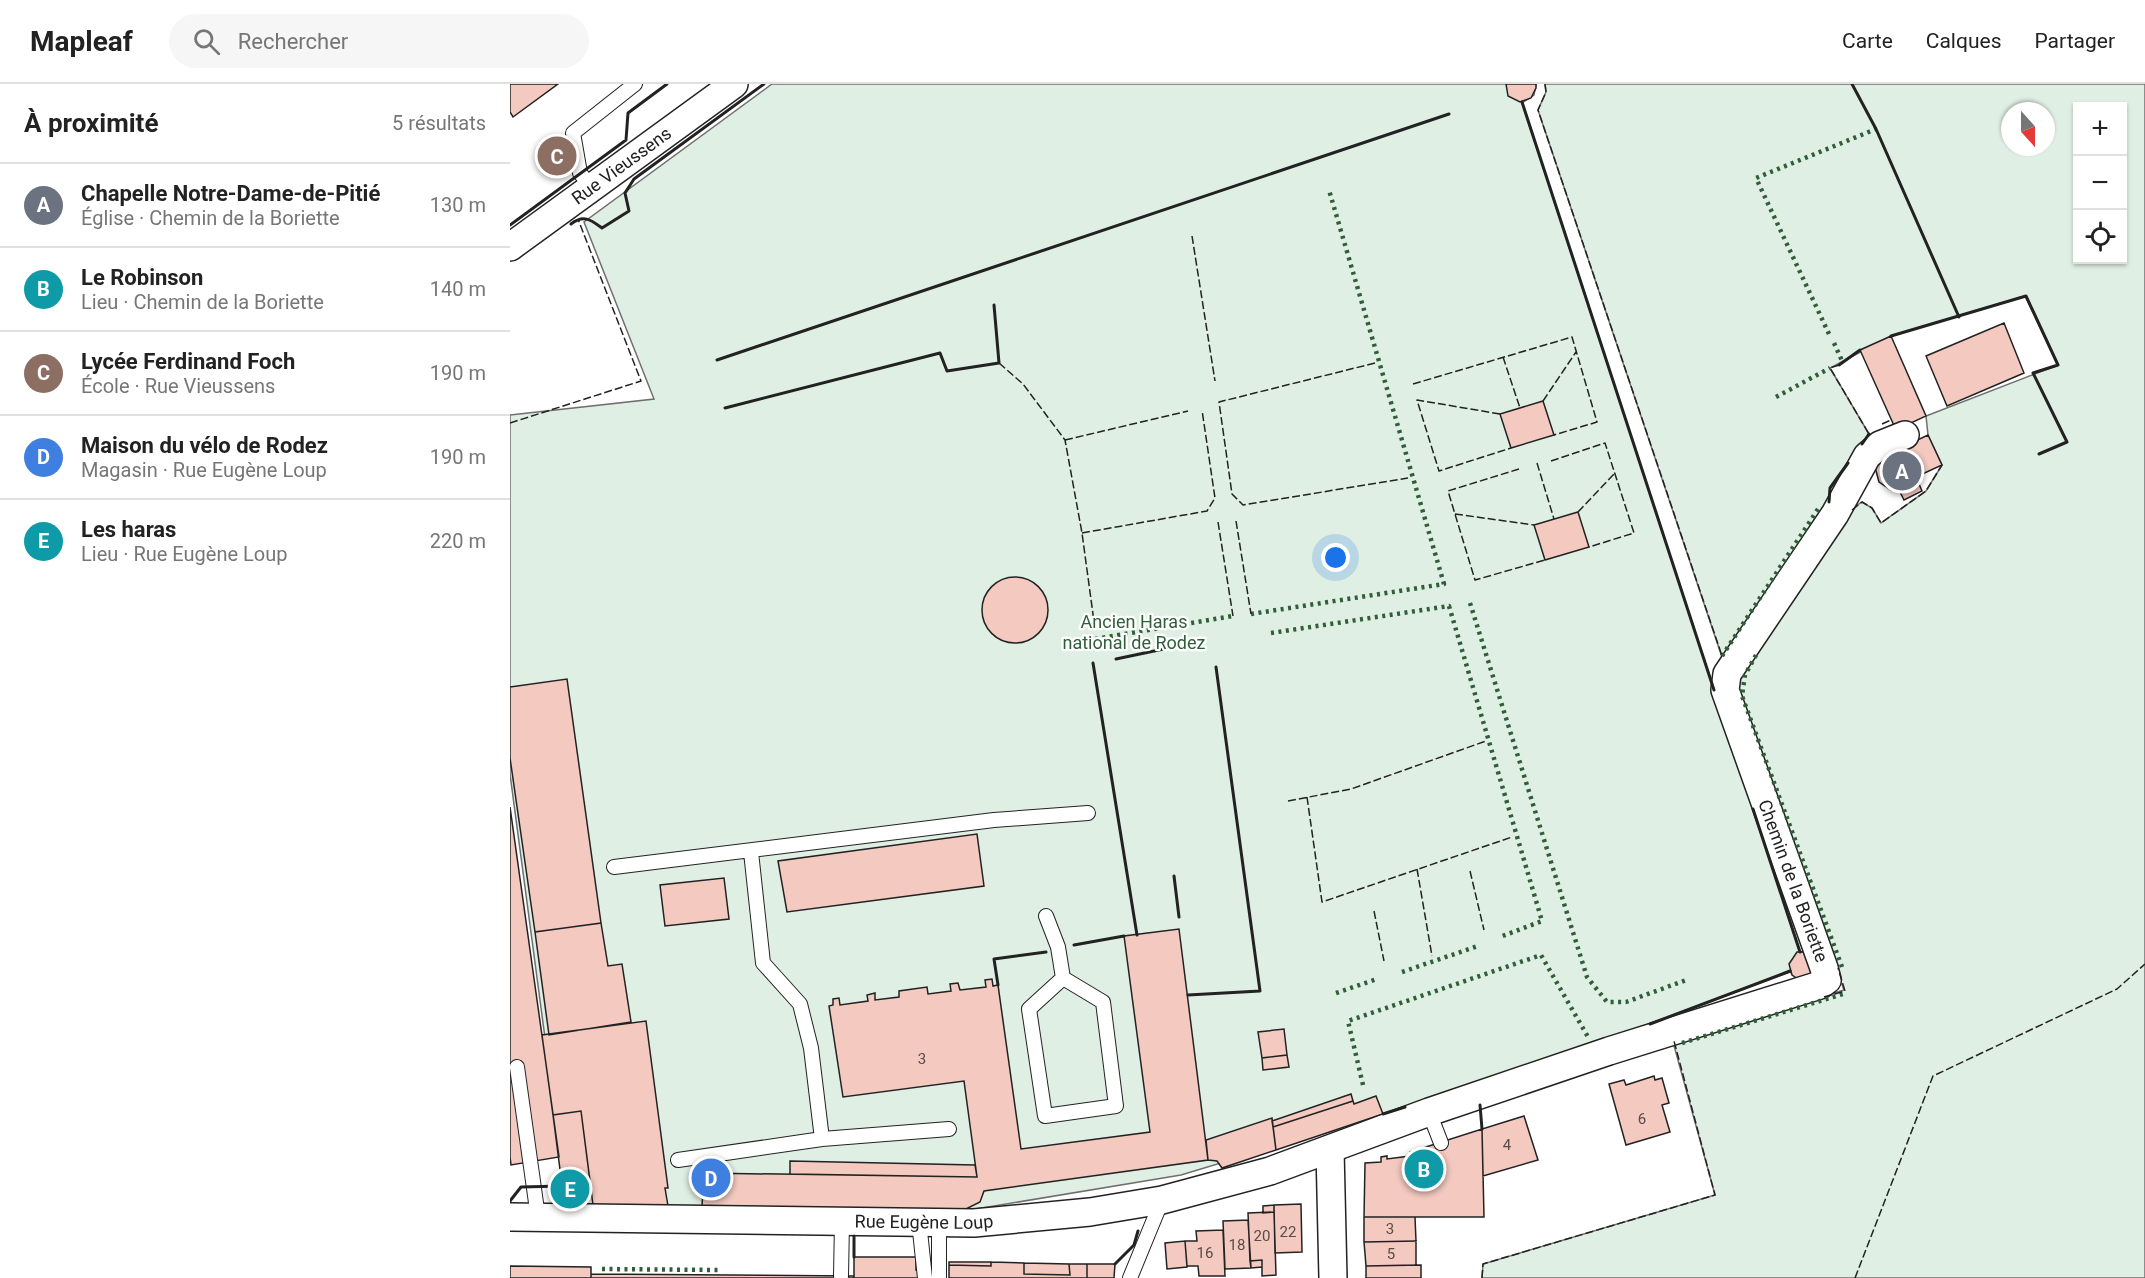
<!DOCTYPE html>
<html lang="fr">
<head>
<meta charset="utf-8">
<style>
  body { margin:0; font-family:Roboto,sans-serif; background:#f6f6f6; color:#222 }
  .controls { position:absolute; right:18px; top:18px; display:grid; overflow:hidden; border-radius:0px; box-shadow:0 2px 4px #0004 }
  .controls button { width:54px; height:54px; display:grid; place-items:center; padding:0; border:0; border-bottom:2px solid #e0e0e0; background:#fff; color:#222; font:30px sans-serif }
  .compass { position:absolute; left:1491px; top:18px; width:54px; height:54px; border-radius:50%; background:#fff; box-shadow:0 2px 4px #0004; rotate:159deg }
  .you { position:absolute; left:826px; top:474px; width:21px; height:21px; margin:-15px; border:4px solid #fff; border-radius:50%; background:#1a73e8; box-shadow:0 0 0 9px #1a73e833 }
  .badge { display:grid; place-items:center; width:39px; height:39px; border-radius:50%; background:#c62828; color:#fff; font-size:20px; font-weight:700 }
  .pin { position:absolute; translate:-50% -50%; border:3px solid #fff; box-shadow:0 2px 6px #0006 }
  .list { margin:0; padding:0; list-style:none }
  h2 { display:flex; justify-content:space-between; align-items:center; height:78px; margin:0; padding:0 24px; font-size:26px }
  h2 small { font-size:20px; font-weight:400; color:#767676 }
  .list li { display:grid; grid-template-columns:39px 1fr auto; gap:18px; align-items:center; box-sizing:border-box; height:84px; padding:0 24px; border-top:2px solid #e0e0e0 }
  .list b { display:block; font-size:22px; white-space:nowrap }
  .list p { margin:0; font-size:20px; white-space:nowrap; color:#767676 }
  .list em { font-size:20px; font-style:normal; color:#767676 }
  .icon { flex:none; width:33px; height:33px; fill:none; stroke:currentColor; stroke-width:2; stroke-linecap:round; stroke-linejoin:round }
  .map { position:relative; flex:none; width:1635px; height:1194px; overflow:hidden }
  header { display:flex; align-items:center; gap:36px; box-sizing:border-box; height:84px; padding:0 30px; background:#fff; border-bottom:2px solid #e0e0e0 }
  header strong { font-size:28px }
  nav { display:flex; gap:33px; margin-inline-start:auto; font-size:21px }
  .search { width:420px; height:54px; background:#f6f6f6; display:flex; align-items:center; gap:15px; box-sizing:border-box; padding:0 21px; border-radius:33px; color:#767676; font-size:22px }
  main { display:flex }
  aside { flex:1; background:#fff }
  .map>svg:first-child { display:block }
  .green { fill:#e0efe3; stroke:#6f6f6f; stroke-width:1.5; fill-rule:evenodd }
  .building { fill:#f3c9c0; stroke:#222; stroke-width:1.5 }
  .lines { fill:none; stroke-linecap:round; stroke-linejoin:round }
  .service-casing { stroke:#222; stroke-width:16 }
  .minor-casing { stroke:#222; stroke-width:30 }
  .service { stroke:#fff; stroke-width:14 }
  .minor { stroke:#fff; stroke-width:27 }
  .hedge { stroke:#2f5e38; stroke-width:4.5; stroke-dasharray:3 4.5; stroke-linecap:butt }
  .fence { stroke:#222; stroke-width:1.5; stroke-dasharray:8 3; stroke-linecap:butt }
  .wall { stroke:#222; stroke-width:3 }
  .labels { text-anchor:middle; stroke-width:4.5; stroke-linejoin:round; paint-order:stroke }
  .number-label { font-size:15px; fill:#564c4a }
  .street-label { font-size:18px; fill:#222; stroke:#fff }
  .park-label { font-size:18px; fill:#2f5e38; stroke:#fff }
</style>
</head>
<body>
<header>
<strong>Mapleaf</strong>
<div class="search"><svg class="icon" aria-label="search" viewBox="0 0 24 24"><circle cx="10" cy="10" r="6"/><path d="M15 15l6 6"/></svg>Rechercher</div>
<nav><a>Carte</a><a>Calques</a><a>Partager</a></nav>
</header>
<main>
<aside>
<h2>À proximité<small>5 résultats</small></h2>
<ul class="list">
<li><span class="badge" style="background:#6b7280">A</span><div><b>Chapelle Notre-Dame-de-Pitié</b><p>Église · Chemin de la Boriette</p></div><em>130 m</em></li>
<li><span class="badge" style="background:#0f9aa8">B</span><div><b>Le Robinson</b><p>Lieu · Chemin de la Boriette</p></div><em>140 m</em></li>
<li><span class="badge" style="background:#8d6e63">C</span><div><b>Lycée Ferdinand Foch</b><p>École · Rue Vieussens</p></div><em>190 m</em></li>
<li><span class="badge" style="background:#3f7fe0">D</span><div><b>Maison du vélo de Rodez</b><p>Magasin · Rue Eugène Loup</p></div><em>190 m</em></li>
<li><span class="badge" style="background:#0f9aa8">E</span><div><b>Les haras</b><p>Lieu · Rue Eugène Loup</p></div><em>220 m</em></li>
</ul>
</aside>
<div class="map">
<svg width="1635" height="1194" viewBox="0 0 1635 1194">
  <rect width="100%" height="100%" fill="#fff"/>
  <path class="green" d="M 262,0 L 1026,0 L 1024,11 L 1012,19 L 1290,868 L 1295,868 L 1288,895 L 1280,888 L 1159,933 L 873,1030 L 671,1091 L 460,1126 L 57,1120 L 0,690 L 0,331 L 144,315 L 74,138 Z
    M 1035,0 L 1635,0 L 1635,1194 L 972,1194 L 973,1180 L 1205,1111 L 1163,958 L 1334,906 L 1228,614 L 1229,599 L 1233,587 L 1343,424 L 1352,418 L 1362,424 L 1371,439 L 1416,407 L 1432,381 L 1418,351 L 1416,332 L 1548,281 L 1515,212 L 1381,252 L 1320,284 L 1359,350 L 1320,404 L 1318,427 L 1214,579 L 1028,26 L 1036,8 ZM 1568,22 L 1612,22 L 1612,176 L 1568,176 ZM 1500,27 L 1536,27 L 1536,63 L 1500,63 Z"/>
  <path class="building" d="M 0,0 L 48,0 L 3,33 L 0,28 Z
    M 996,0 L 1026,0 L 1026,4 L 1021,14 L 1010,18 L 998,12 Z
    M 1494,239 L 1514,289 L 1437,322 L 1416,272 Z
    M 1381,252 L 1416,332 L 1386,346 L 1350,266 Z
    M 1033,317 L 1044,351 L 1001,364 L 990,330 Z
    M 1418,351 L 1432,381 L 1406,393 L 1412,407 L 1394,416 L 1388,404 L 1381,406 L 1369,398 L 1365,383 L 1371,373 Z
    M 1068,428 L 1079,463 L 1035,476 L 1024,441 Z
    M472 526a33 33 0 1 1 66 0a33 33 0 1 1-66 0Z
    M 57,595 L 91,839 L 25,848 L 0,674 L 0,603 Z
    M 0,723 L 49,1073 L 1,1081 L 0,1073 Z
    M 467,750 L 474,802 L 277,828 L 268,777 Z
    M 214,794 L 219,835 L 155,842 L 150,801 Z
    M 91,839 L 98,882 L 112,880 L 121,938 L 39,951 L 25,848 Z
    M 669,845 L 698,1076 L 474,1107 L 470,1118 L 454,1126 L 192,1122 L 194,1089 L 467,1093 L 454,997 L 333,1013 L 319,922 L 323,921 L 323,915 L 329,914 L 330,921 L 358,917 L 357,911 L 365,909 L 365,916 L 389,913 L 389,907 L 417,903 L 418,910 L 441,907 L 440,900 L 448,899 L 450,906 L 476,903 L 475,896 L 482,895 L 483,902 L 488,901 L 511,1065 L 640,1048 L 614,852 Z
    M 1287,868 L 1295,868 L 1305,890 L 1288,895 L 1282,891 L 1279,880 Z
    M 136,937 L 158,1104 L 155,1104 L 158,1122 L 83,1121 L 71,1027 L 43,1031 L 32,951 Z
    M 774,945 L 777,971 L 752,974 L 748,948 Z
    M 777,971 L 779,983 L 753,986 L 752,974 Z
    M 1144,992 L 1145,996 L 1152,994 L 1159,1019 L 1152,1021 L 1160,1048 L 1116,1061 L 1099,1000 L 1114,996 L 1116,1001 Z
    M 841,1010 L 843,1017 L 763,1043 L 762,1037 Z
    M 866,1012 L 873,1030 L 766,1066 L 763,1043 L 843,1017 L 844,1020 Z
    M 71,1027 L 80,1097 L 52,1101 L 43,1031 Z
    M 1014,1032 L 1028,1076 L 973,1092 L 972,1045 Z
    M 762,1034 L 766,1066 L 712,1084 L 707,1077 L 698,1076 L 696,1056 Z
    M 972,1045 L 974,1133 L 854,1133 L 855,1079 L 871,1078 L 871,1073 L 877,1072 L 877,1075 L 900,1072 L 900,1068 Z
    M 280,1077 L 465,1081 L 467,1093 L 280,1090 Z
    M 66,1100 L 67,1115 L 56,1116 L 54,1101 Z
    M 791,1120 L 792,1168 L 765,1169 L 764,1121 Z
    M 764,1121 L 764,1128 L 753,1129 L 753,1122 Z
    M 764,1128 L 766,1191 L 752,1192 L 752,1176 L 740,1177 L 738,1129 Z
    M 854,1133 L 905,1133 L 906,1157 L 854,1158 Z
    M 738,1136 L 741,1184 L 715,1185 L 713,1137 Z
    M 713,1146 L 715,1192 L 689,1192 L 688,1182 L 677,1182 L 675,1157 L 687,1157 L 686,1147 Z
    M 675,1157 L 677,1183 L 657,1185 L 655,1159 Z
    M 906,1157 L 906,1181 L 856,1182 L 854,1158 Z
    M 344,1173 L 406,1173 L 406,1186 L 424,1186 L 424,1194 L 344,1194 Z
    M 752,1176 L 752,1183 L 741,1184 L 740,1177 Z
    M 439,1178 L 481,1178 L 481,1182 L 439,1181 Z
    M 481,1178 L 514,1179 L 514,1190 L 560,1191 L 559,1180 L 577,1180 L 577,1194 L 439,1194 L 439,1181 L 481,1182 Z
    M 514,1179 L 559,1180 L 560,1191 L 514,1190 Z
    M 577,1180 L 605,1180 L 604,1194 L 577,1194 Z
    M 911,1181 L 911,1194 L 856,1194 L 856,1182 Z
    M 0,1182 L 81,1183 L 81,1194 L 0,1194 Z
    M 81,1190 L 344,1192 L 344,1194 L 81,1194 Z"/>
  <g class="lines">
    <g class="service-casing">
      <path id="service" d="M 82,104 L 70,89 L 63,49 L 125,0
        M 241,768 L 253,879 L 290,920 L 301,964 L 312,1055
        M 104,783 L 484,736 L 578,729
        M 536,832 L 548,863 L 553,894 L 519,925 L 535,1032 L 606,1022 L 593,918 L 553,894
        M 7,983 L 28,1133
        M 919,1028 L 931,1059
        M 168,1076 L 312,1055 L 439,1045
        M 409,1138 L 415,1194
        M 331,1192 L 332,1138
        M 429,1194 L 429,1138
        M 620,1194 L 652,1116"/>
    </g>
    <g class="minor-casing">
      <g id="minor">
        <path id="s1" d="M 0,163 L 224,0"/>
        <path d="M 820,1066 L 823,1194"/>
        <path id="s2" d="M 0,1133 L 464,1139 L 580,1128 L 652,1116 L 760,1087 L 919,1028 L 1099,967 L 1310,901 L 1317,896 L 1314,884 L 1215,606 L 1217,590 L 1325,430 L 1357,372 L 1370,361 L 1395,351"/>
      </g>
    </g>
    <use href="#service" class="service"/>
    <use href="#minor" class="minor"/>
    <path class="hedge" d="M 1319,250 L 1246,94 L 1366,45
      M 1324,259 L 1333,279
      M 1266,313 L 1320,284
      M 960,519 L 1077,893 L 1097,918 L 1116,918 L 1179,895
      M 741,530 L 934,500 L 819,106
      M 761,549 L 939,522 L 1032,837 L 990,853
      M 585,555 L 723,532
      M 1246,571 L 1235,591 L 1232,612 L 1332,883
      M 1212,572 L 1310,422
      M 892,888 L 968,862
      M 826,909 L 867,895
      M 1172,959 L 1333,910
      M 853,1001 L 838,937 L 1031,871 L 1078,953
      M 92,1185 L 209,1186"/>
    <path class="fence" d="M 1035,0 L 1036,8 L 1028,26 L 1212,572
      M 682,152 L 705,297
      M 993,273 L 1010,324
      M 489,279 L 513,300 L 555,356 L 572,449 L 585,545
      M 865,279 L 709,318 L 722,410 L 733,421 L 898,394
      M 1329,281 L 1320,284 L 1359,350
      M 903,300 L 1062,253 L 1087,338 L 1044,351
      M 1033,317 L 1066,268
      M 990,330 L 907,316 L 929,387 L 1001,364
      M 0,339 L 131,297 L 68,135
      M 1372,340 L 1381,336
      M 555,356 L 678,327
      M 1041,377 L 1095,359 L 1124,449 L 1079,463
      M 1027,379 L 1044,435
      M 1009,385 L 938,407 L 965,496 L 1035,476
      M 1342,426 L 1352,418 L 1362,424 L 1371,439 L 1416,407 L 1432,381
      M 1068,428 L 1104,390
      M 945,430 L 1024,441
      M 726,437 L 741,530
      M 708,438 L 723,532
      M 572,449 L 697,427 L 705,414 L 692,326
      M 797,713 L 812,818 L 1002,753
      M 778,717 L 841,705 L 976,657
      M 907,785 L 922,872
      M 960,787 L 974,846
      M 864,827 L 874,877
      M 1314,913 L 1335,907 L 1328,884
      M 972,1194 L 973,1180 L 1205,1111 L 1164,957
      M 1345,1194 L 1423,992 L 1607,905 L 1635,880"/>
    <path class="wall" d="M 1342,0 L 1366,45 L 1449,233
      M 1012,18 L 1204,606
      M 61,140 C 74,130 81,136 92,144 L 119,127 L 115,109 L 124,95 L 254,0
      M 0,141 L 116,56 L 118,29 L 157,0
      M 1381,252 L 1516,212 L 1548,281 L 1523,289 L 1557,358 L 1529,370
      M 207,276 L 939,30
      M 1329,281 L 1350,266
      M 215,324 L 430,269 L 437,287 L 489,279 L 484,221
      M 1352,360 L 1359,350
      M 1319,418 L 1320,404 L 1338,379
      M 606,575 L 668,562
      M 583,579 L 627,851
      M 1243,725 L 1290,868
      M 664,792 L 669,833
      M 564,861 L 614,852
      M 488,901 L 484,875 L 536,868
      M 678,911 L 750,907 L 706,583
      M 1140,940 L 1280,887
      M 970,1021 L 972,1045
      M 873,1030 L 895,1023
      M 0,1117 L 11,1103 L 53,1102
      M 344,1152 L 344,1173
      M 605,1180 L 624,1161 L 628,1147"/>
  </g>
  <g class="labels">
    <g class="number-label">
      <text x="412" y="980">3</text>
      <text x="1132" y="1040">6</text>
      <text x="997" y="1066">4</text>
      <text x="880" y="1150">3</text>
      <text x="778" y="1153">22</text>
      <text x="752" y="1157">20</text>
      <text x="727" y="1166">18</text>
      <text x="695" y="1174">16</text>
      <text x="881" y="1175">5</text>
    </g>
    <g class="street-label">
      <text dy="6" stroke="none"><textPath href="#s1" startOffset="138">Rue Vieussens</textPath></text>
      <text transform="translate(1283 797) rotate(70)" y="6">Chemin de la Boriette</text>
      <text dy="6" stroke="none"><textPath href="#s2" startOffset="414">Rue Eugène Loup</textPath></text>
    </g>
    <g class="park-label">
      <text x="624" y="544">Ancien Haras<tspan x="624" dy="21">national de Rodez</tspan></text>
    </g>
  </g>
</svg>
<div class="controls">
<button>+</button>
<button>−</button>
<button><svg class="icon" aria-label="locate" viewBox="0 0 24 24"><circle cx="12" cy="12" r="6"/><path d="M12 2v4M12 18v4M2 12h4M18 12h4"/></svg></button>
</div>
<svg class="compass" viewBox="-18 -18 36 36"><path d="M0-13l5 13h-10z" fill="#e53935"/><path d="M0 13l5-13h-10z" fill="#767676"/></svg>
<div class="you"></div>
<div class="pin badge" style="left:1392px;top:387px;background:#6b7280">A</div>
<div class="pin badge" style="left:914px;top:1085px;background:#0f9aa8">B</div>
<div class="pin badge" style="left:47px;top:72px;background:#8d6e63">C</div>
<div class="pin badge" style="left:201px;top:1094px;background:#3f7fe0">D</div>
<div class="pin badge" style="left:60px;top:1105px;background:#0f9aa8">E</div>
</div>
</main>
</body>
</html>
